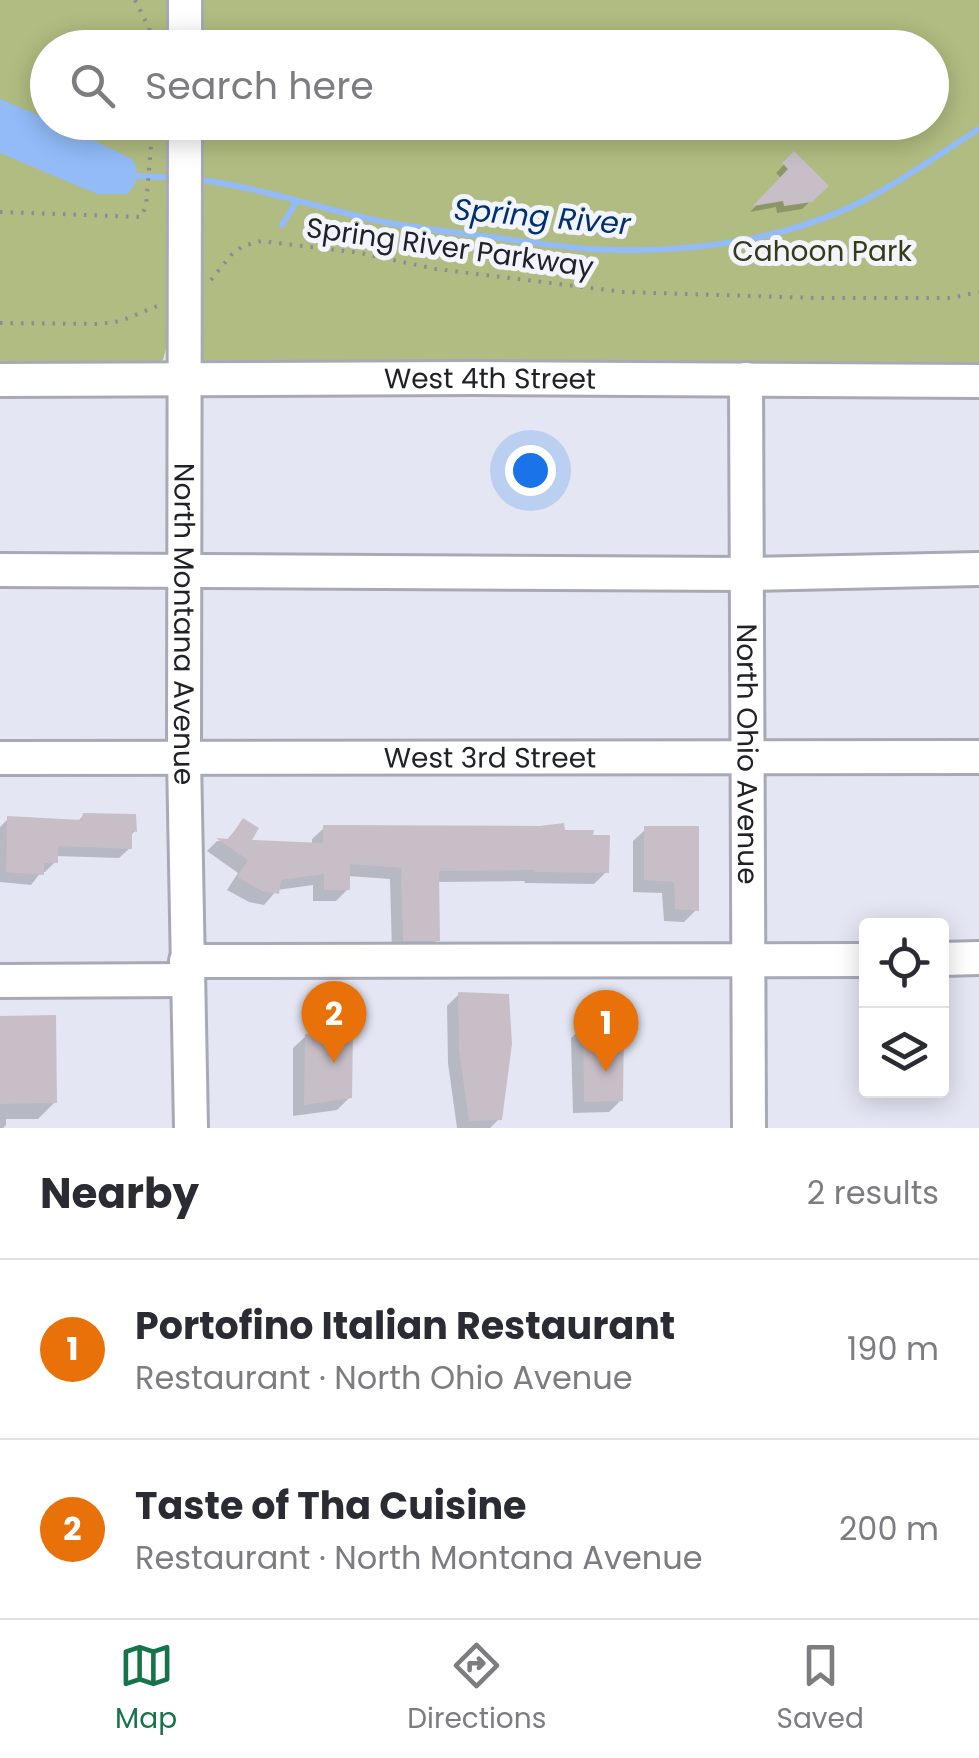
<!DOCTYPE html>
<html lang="en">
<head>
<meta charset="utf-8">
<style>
  body { margin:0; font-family:Poppins,sans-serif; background:#f7f7f7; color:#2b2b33 }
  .controls { position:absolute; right:30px; bottom:30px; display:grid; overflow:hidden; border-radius:10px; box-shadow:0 5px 25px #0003 }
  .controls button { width:90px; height:90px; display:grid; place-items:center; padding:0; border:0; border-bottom:2px solid #e1e1e2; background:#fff; color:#2b2b33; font:50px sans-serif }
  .you { position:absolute; left:530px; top:470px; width:35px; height:35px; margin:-25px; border:8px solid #fff; border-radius:50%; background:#1a73e8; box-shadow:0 0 0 15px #1a73e833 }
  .badge { display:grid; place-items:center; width:65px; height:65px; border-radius:50%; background:#17744a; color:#fff; font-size:32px; font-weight:700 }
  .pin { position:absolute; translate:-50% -82px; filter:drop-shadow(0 2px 5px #0008) }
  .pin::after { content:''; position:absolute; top:52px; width:35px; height:30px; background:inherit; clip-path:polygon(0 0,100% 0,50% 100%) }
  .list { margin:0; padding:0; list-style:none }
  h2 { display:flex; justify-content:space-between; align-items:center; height:130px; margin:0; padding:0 40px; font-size:42px }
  h2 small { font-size:32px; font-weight:400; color:#7c7c81 }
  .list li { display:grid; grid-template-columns:65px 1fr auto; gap:30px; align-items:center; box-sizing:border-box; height:180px; padding:0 40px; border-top:2px solid #e1e1e2 }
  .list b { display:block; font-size:38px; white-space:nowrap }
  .list p { margin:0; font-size:32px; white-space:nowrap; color:#7c7c81 }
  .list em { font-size:32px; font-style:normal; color:#7c7c81 }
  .icon { flex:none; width:55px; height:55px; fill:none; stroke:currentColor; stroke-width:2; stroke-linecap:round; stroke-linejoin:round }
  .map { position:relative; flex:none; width:979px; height:1128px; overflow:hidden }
  .search { position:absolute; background:#fff; box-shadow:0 5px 25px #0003; left:30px; right:30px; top:30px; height:110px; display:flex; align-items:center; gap:25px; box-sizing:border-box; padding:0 35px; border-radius:55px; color:#7c7c81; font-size:38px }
  .sheet { height:490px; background:#fff }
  nav { display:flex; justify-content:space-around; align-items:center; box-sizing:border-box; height:140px; border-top:2px solid #e1e1e2; background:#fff; font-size:28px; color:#7c7c81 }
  nav a { display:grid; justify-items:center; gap:5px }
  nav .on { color:#17744a }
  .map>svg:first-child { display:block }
  .green { fill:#b0bc81 }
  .water { fill:#92bbf8 }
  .shadow { fill:#0003 }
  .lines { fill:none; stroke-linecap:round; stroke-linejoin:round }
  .stream { stroke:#92bbf8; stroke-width:6 }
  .building { fill:#c7bec8 }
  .minor-casing { stroke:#a7aab5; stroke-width:38 }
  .path { stroke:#8a8c95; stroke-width:4; stroke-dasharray:2.5 8; stroke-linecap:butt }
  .minor { stroke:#fff; stroke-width:32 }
  .labels { text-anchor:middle; stroke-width:10; stroke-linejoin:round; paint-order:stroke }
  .street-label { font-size:28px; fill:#212227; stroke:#f2f4fe }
  .park-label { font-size:28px; fill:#353c13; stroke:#f2f4fe }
  .water-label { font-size:30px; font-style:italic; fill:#003071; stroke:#f2f4fe }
</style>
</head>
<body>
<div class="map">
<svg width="979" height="1128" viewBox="0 0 979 1128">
  <rect width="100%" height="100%" fill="#e4e7f3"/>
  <path class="green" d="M 0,0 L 170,0 L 170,47 L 48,48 L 48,122 L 170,123 L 169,337 L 163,360 L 153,365 L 0,366 Z
    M 185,0 L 979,0 L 979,381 L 183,380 L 187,123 L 932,122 L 932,48 L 186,47 Z"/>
  <path class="water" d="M 0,99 L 47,119 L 48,122 L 57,123 L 132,159 C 141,173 138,183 127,194 L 97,194 L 0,153 Z"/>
  <path class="shadow" d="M 794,154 L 826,186 L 802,209 L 777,213 L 776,207 L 750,212 L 782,179 L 776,173 Z
    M 84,815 L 135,831 L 130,836 L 130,848 L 119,858 L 55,856 L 55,862 L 45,872 L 41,872 L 31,885 L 0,882 L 0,827 L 8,819 L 76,823 Z
    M 243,821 L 249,842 L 312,845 L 312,839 L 324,828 L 563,832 L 606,872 L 594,884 L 524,883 L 525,881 L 437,882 L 437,940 L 426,951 L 392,951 L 390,879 L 348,876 L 348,889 L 336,901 L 313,901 L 313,885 L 277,890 L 264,905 L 249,902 L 227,890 L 238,873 L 207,851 L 217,841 L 226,841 Z
    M 646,829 L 696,910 L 684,922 L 664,921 L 662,893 L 633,892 L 633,841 Z
    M 459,994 L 499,1119 L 490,1128 L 457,1128 L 448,1063 L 447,1006 Z
    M 0,1018 L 55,1102 L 38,1119 L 6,1119 L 6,1125 L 3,1128 L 0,1128 Z
    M 584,1026 L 621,1100 L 609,1112 L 573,1113 L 571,1038 Z
    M 306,1036 L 350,1097 L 337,1110 L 293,1116 L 293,1048 Z"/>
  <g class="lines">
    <path class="stream" d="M 139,176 L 177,178
      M 195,179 C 258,187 318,208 379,221 C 419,229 459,233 499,238 C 529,242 560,247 590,249 C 681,254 780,243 863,201 C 903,181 941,153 979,129
      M 282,225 L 297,201"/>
  </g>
  <path class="building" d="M 794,151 L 829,186 L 812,202 L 784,206 L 783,201 L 753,206 L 788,169 L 782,163 Z
    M 83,813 L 136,814 L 137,832 L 132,831 L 132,849 L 58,846 L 58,863 L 44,863 L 44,875 L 6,872 L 7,816 L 82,820 Z
    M 243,818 L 259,828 L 252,840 L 323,843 L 323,825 L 540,826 L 564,823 L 565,830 L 594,830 L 593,835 L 610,835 L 609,873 L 535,872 L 535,870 L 439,871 L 440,941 L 403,941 L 401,868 L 350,864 L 350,890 L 324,890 L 324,874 L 281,880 L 279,894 L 262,891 L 237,877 L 248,860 L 216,838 L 229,839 Z
    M 644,826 L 699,826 L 699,911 L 675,909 L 674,882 L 644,880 Z
    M 458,992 L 509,994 L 512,1044 L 502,1120 L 469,1121 L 459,1050 Z
    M 56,1015 L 57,1103 L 0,1104 L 0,1016 Z
    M 624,1022 L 623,1101 L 584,1102 L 583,1023 Z
    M 353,1030 L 352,1098 L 304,1105 L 305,1034 Z"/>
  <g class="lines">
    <g class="minor-casing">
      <g id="minor">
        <path d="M 185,48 L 185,0"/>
        <path id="s1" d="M 185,122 L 184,758 L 191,1128"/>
        <path id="s2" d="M 746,379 L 749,1128"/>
        <path id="s3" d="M 0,380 L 473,378 L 979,381"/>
        <path d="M 0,570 L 747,574 L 979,569"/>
        <path id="s4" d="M 0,758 L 979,757"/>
        <path d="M 942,959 L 979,958"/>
        <path d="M 186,961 L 866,960"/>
        <path d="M 0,981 L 187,980"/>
      </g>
    </g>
    <path class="path" d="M 135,0 L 149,28 L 153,48
      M 0,212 L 141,217 L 146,206 L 153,122
      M 211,280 L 231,255 L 243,246 L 261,241 L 360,253 L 436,269 L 624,292 L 816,298 L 951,298 L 979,292
      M 0,323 L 99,324 L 121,321 L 157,306"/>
    <use href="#minor" class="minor"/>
  </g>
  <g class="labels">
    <g class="street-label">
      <text transform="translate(450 247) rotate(8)" y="10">Spring River Parkway</text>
      <text dy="10" stroke="none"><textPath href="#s3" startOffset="490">West 4th Street</textPath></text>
      <text dy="10" stroke="none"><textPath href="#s1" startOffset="502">North Montana Avenue</textPath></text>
      <text dy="10" stroke="none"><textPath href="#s2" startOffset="375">North Ohio Avenue</textPath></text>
      <text dy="10" stroke="none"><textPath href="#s4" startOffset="490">West 3rd Street</textPath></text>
    </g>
    <g class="park-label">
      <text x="822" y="261">Cahoon Park</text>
    </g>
    <g class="water-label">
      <text transform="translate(542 217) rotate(5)" y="10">Spring River</text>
    </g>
  </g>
</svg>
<div class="controls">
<button><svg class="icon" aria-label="locate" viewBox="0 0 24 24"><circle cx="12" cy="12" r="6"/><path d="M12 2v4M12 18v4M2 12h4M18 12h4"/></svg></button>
<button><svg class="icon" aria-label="layers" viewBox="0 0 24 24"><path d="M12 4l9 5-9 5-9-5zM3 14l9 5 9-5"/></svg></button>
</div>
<div class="you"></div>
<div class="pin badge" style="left:606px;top:1072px;background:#e8710a">1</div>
<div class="pin badge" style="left:334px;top:1063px;background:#e8710a">2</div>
<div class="search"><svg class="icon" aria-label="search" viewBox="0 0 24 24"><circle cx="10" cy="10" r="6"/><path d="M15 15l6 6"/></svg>Search here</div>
</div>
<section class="sheet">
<h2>Nearby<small>2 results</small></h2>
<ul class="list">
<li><span class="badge" style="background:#e8710a">1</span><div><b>Portofino Italian Restaurant</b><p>Restaurant · North Ohio Avenue</p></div><em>190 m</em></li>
<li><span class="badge" style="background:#e8710a">2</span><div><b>Taste of Tha Cuisine</b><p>Restaurant · North Montana Avenue</p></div><em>200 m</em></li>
</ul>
</section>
<nav>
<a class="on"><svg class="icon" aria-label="map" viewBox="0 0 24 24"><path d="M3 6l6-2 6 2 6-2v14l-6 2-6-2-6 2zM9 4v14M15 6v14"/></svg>Map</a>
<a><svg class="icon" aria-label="directions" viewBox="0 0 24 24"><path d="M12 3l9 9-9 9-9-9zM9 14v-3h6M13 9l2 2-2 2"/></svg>Directions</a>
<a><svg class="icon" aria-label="saved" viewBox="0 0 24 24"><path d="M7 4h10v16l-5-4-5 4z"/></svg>Saved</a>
</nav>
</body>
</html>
